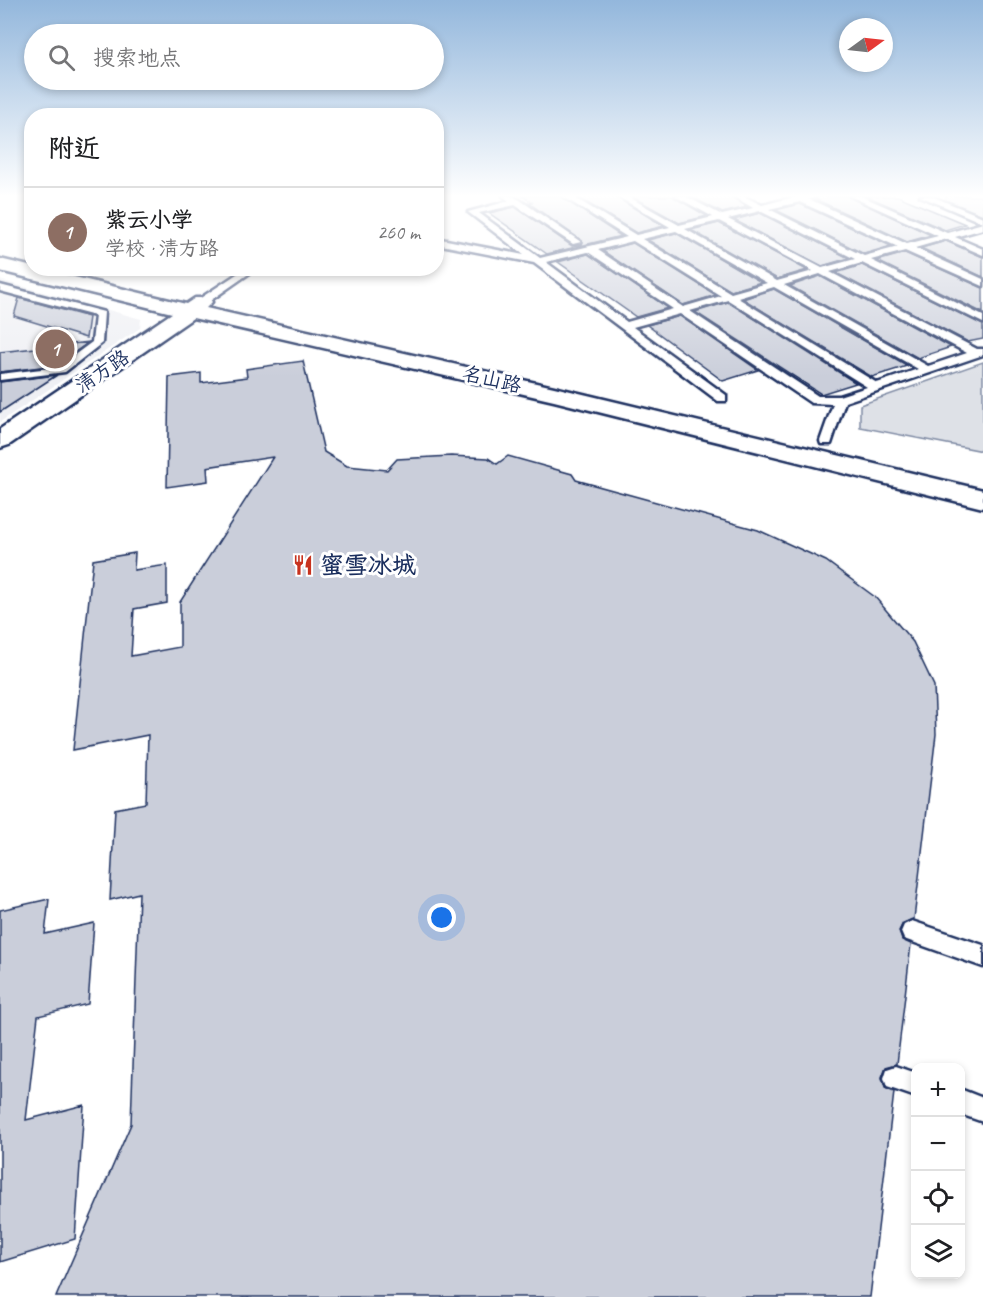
<!DOCTYPE html>
<html lang="zh">
<head>
<meta charset="utf-8">
<style>
  body { margin:0; font-family:Caveat,"LXGW WenKai TC",sans-serif; background:#f2f2f2; color:#202124 }
  .controls { position:absolute; right:18px; bottom:18px; display:grid; overflow:hidden; border-radius:12px; box-shadow:0 3px 9px #0003 }
  .controls button { width:54px; height:54px; display:grid; place-items:center; padding:0; border:0; border-bottom:2px solid #e0e0e0; background:#fff; color:#202124; font:30px sans-serif }
  .compass { position:absolute; left:839px; top:18px; width:54px; height:54px; border-radius:50%; background:#fff; box-shadow:0 3px 9px #0003; rotate:75deg }
  .you { position:absolute; left:442px; top:918px; width:21px; height:21px; margin:-15px; border:4px solid #fff; border-radius:50%; background:#1a73e8; box-shadow:0 0 0 9px #1a73e833 }
  .badge { display:grid; place-items:center; width:39px; height:39px; border-radius:50%; background:#db2777; color:#fff; font-size:20px; font-weight:700 }
  .pin { position:absolute; translate:-50% -50%; border:3px solid #fff; box-shadow:0 2px 6px #0006 }
  .list { margin:0; padding:0; list-style:none }
  h2 { display:flex; justify-content:space-between; align-items:center; height:78px; margin:0; padding:0 24px; font-size:26px }
  h2 small { font-size:20px; font-weight:400; color:#757577 }
  .list li { display:grid; grid-template-columns:39px 1fr auto; gap:18px; align-items:center; box-sizing:border-box; height:90px; padding:0 24px; border-top:2px solid #e0e0e0 }
  .list b { display:block; font-size:22px; white-space:nowrap }
  .list p { margin:0; font-size:20px; white-space:nowrap; color:#757577 }
  .list em { font-size:20px; font-style:normal; color:#757577 }
  .icon { flex:none; width:33px; height:33px; fill:none; stroke:currentColor; stroke-width:2; stroke-linecap:round; stroke-linejoin:round }
  .map { position:relative; flex:none; width:983px; height:1297px; overflow:hidden }
  .search { position:absolute; background:#fff; box-shadow:0 3px 9px #0003; left:24px; top:24px; width:420px; height:66px; display:flex; align-items:center; gap:15px; box-sizing:border-box; padding:0 21px; border-radius:33px; color:#757577; font-size:22px }
  .panel { position:absolute; background:#fff; box-shadow:0 3px 9px #0003; left:24px; top:108px; width:420px; height:168px; border-radius:24px }
  .map>svg:first-child { display:block }
  .built { fill:#eff0f4 }
  .green { fill:#dee1e7; stroke:#7c88a2; stroke-width:1.5 }
  .building { fill:#caceda; stroke:#1b2f5e; stroke-width:1.5 }
  .lines { fill:none; stroke-linecap:round; stroke-linejoin:round }
  .service-casing { stroke:#1b2f5e; stroke-width:5 }
  .tertiary-casing { stroke:#1b2f5e; stroke-width:5 }
  .service { fill:#fff; fill-rule:evenodd }
  .tertiary { fill:#fff; fill-rule:evenodd }
  .labels { text-anchor:middle; stroke-width:6; stroke-linejoin:round; paint-order:stroke }
  .far-street-label { font-size:20px; fill:#1b2f5e; stroke:#fff }
  .poi-label { font-size:24px; font-weight:bold; fill:#1b2f5e; stroke:#fff; text-anchor:start }
</style>
</head>
<body>
<div class="map">
<svg width="983" height="1297" viewBox="0 0 983 1297">
  <rect width="100%" height="100%" fill="#fff"/>
  <filter id="ink" filterUnits="userSpaceOnUse"><feTurbulence type="fractalNoise" baseFrequency=".0167" numOctaves="2"/><feDisplacementMap in="SourceGraphic" scale="12" xChannelSelector="R" yChannelSelector="G"/><feConvolveMatrix kernelMatrix="1 2 1 2 8 2 1 2 1" color-interpolation-filters="sRGB"/></filter>
  <g filter="url(#ink)">
    <path class="built" d="M 0,280 L 141,319 L 140,328 L 0,422 Z"/>
    <path class="green" d="M 946,196 L 983,196 L 983,215 L 946,200 Z
      M 983,362 L 983,451 L 860,427 L 860,405 Z"/>
    <path class="building" d="M 522,196 L 560,196 L 621,236 L 547,254 L 489,213 L 515,207 L 572,246 L 582,244 L 583,242 L 529,203 L 532,202 Z
      M 576,196 L 615,196 L 664,226 L 636,233 Z
      M 631,196 L 673,196 L 707,216 L 679,223 Z
      M 690,196 L 731,196 L 747,207 L 722,213 Z
      M 819,196 L 848,196 L 931,235 L 907,242 L 815,199 Z
      M 866,196 L 898,196 L 965,224 L 945,230 Z
      M 800,204 L 891,246 L 864,254 L 776,210 Z
      M 760,213 L 849,258 L 822,266 L 734,220 Z
      M 719,223 L 807,270 L 777,279 L 691,230 Z
      M 676,233 L 761,282 L 731,291 L 648,240 Z
      M 946,241 L 983,257 L 983,277 L 921,248 Z
      M 633,243 L 716,295 L 683,305 L 603,251 Z
      M 905,253 L 983,288 L 983,313 L 877,261 Z
      M 588,254 L 668,308 L 636,317 L 558,262 Z
      M 862,265 L 983,325 L 983,339 L 968,342 L 836,273 Z
      M 820,276 L 951,347 L 918,358 L 790,286 Z
      M 774,289 L 903,363 L 907,366 L 872,377 L 743,299 Z
      M 19,298 L 89,317 L 86,338 L 14,316 Z
      M 728,302 L 856,383 L 821,394 L 695,312 Z
      M 680,316 L 758,370 L 723,381 L 647,325 Z
      M 89,342 L 57,365 L 0,372 L 0,352 Z
      M 303,361 L 324,452 L 347,466 L 387,470 L 397,459 L 451,456 L 488,458 L 497,464 L 508,456 L 572,474 L 576,480 L 758,530 L 826,561 L 875,597 L 913,642 L 934,686 L 936,734 L 914,919 L 903,923 L 899,931 L 902,940 L 911,944 L 897,1064 L 886,1067 L 882,1077 L 885,1088 L 894,1092 L 870,1297 L 56,1297 L 131,1124 L 139,893 L 110,900 L 115,809 L 146,803 L 148,735 L 73,750 L 93,560 L 135,553 L 134,570 L 167,565 L 167,603 L 134,609 L 131,656 L 180,647 L 180,602 L 273,457 L 207,467 L 208,481 L 167,487 L 169,377 L 201,373 L 201,383 L 247,377 L 246,369 Z
      M 57,375 L 0,412 L 0,382 Z
      M 49,899 L 45,934 L 94,923 L 88,1004 L 38,1016 L 26,1120 L 84,1105 L 75,1239 L 0,1262 L 0,910 Z"/>
    <g class="lines">
      <g class="service-casing">
        <path id="service" d="M 503,196 L 512,196 L 520,200 L 581,242 L 573,244 L 515,205 L 479,213 L 540,258 L 627,237 L 562,196 L 572,196 L 636,235 L 670,227 L 617,196 L 627,196 L 679,225 L 713,217 L 675,196 L 685,196 L 722,215 L 753,208 L 733,196 L 743,196 L 762,205 L 798,196 L 817,196 L 809,199 L 907,244 L 938,236 L 850,196 L 861,196 L 947,233 L 983,223 L 983,229 L 955,237 L 983,249 L 983,255 L 946,239 L 915,248 L 983,279 L 983,286 L 905,251 L 871,260 L 983,316 L 983,323 L 862,263 L 830,272 L 977,349 L 983,349 L 983,355 L 845,402 L 831,444 L 821,444 L 820,441 L 833,404 L 811,403 L 680,314 L 633,327 L 726,395 L 726,401 L 718,401 L 534,263 L 436,244 L 436,238 L 524,255 L 468,212 L 509,201 ZM 800,202 L 898,247 L 864,256 L 769,209 ZM 760,211 L 855,259 L 822,268 L 728,219 ZM 719,221 L 813,271 L 777,281 L 685,229 ZM 676,231 L 767,283 L 731,293 L 642,239 ZM 633,241 L 721,296 L 683,307 L 598,250 ZM 588,252 L 673,309 L 627,322 L 546,262 ZM 820,274 L 967,353 L 928,366 L 784,285 ZM 774,287 L 918,369 L 877,383 L 738,298 ZM 728,300 L 867,387 L 839,396 L 818,396 L 690,311 Z
          M 920,196 L 931,196 L 983,217 L 983,223 Z
          M 246,268 L 257,268 L 207,303 L 199,303 L 199,299 Z
          M 0,285 L 104,312 L 102,343 L 65,372 L 0,380 L 0,374 L 58,367 L 92,342 L 95,316 L 0,291 Z
          M 912,921 L 983,945 L 983,967 L 904,939 L 901,932 L 904,925 Z
          M 896,1066 L 916,1073 L 916,1097 L 887,1087 L 884,1078 L 887,1069 Z
          M 960,1089 L 983,1098 L 983,1122 L 960,1114 Z"/>
      </g>
      <g class="tertiary-casing">
        <path id="tertiary" d="M 0,259 L 186,304 L 195,298 L 209,298 L 212,302 L 206,308 L 554,387 L 983,490 L 983,508 L 554,401 L 193,318 L 9,445 L 0,448 L 0,429 L 172,313 L 0,271 Z"/>
      </g>
      <use href="#service" class="service"/>
      <use href="#tertiary" class="tertiary"/>
    </g>
  </g>
  <linearGradient id="sky" x2="0" y2="1"><stop stop-color="#93b7dc"/><stop offset="0.52" stop-color="#fff"/><stop offset="1" stop-color="#fff" stop-opacity="0"/></linearGradient>
  <rect width="983" height="377" fill="url(#sky)"/>
  <defs>
    <g id="restaurant-bare" transform="scale(1.62)"><path d="M-5-6h1v4h1v-4h1v4h1v-4h1v5L-1.5 .5V6h-2V.5L-5-1ZM5-6V6H3V1.5H1.5Q1.5-4 5-6Z" fill="#c8321e" stroke="#fff" stroke-width="2.5" paint-order="stroke"/></g>
  </defs>
  <g fill-rule="evenodd">
    <use href="#restaurant-bare" x="303" y="565"/>
  </g>
  <g class="labels">
    <g class="far-street-label">
      <text transform="translate(102 371) rotate(-34)" y="7">清方路</text>
      <text transform="translate(492 379) rotate(13)" y="7">名山路</text>
    </g>
    <g class="poi-label">
      <text x="320" y="573">蜜雪冰城</text>
    </g>
  </g>
</svg>
<div class="controls">
<button>+</button>
<button>−</button>
<button><svg class="icon" aria-label="locate" viewBox="0 0 24 24"><circle cx="12" cy="12" r="6"/><path d="M12 2v4M12 18v4M2 12h4M18 12h4"/></svg></button>
<button><svg class="icon" aria-label="layers" viewBox="0 0 24 24"><path d="M12 4l9 5-9 5-9-5zM3 14l9 5 9-5"/></svg></button>
</div>
<svg class="compass" viewBox="-18 -18 36 36"><path d="M0-13l5 13h-10z" fill="#e53935"/><path d="M0 13l5-13h-10z" fill="#757577"/></svg>
<div class="you"></div>
<div class="pin badge" style="left:55px;top:349px;background:#8d6e63">1</div>
<div class="search"><svg class="icon" aria-label="search" viewBox="0 0 24 24"><circle cx="10" cy="10" r="6"/><path d="M15 15l6 6"/></svg>搜索地点</div>
<section class="panel">
<h2>附近<small></small></h2>
<ul class="list">
<li><span class="badge" style="background:#8d6e63">1</span><div><b>紫云小学</b><p>学校 · 清方路</p></div><em>260 m</em></li>
</ul>
</section>
</div>
</body>
</html>
